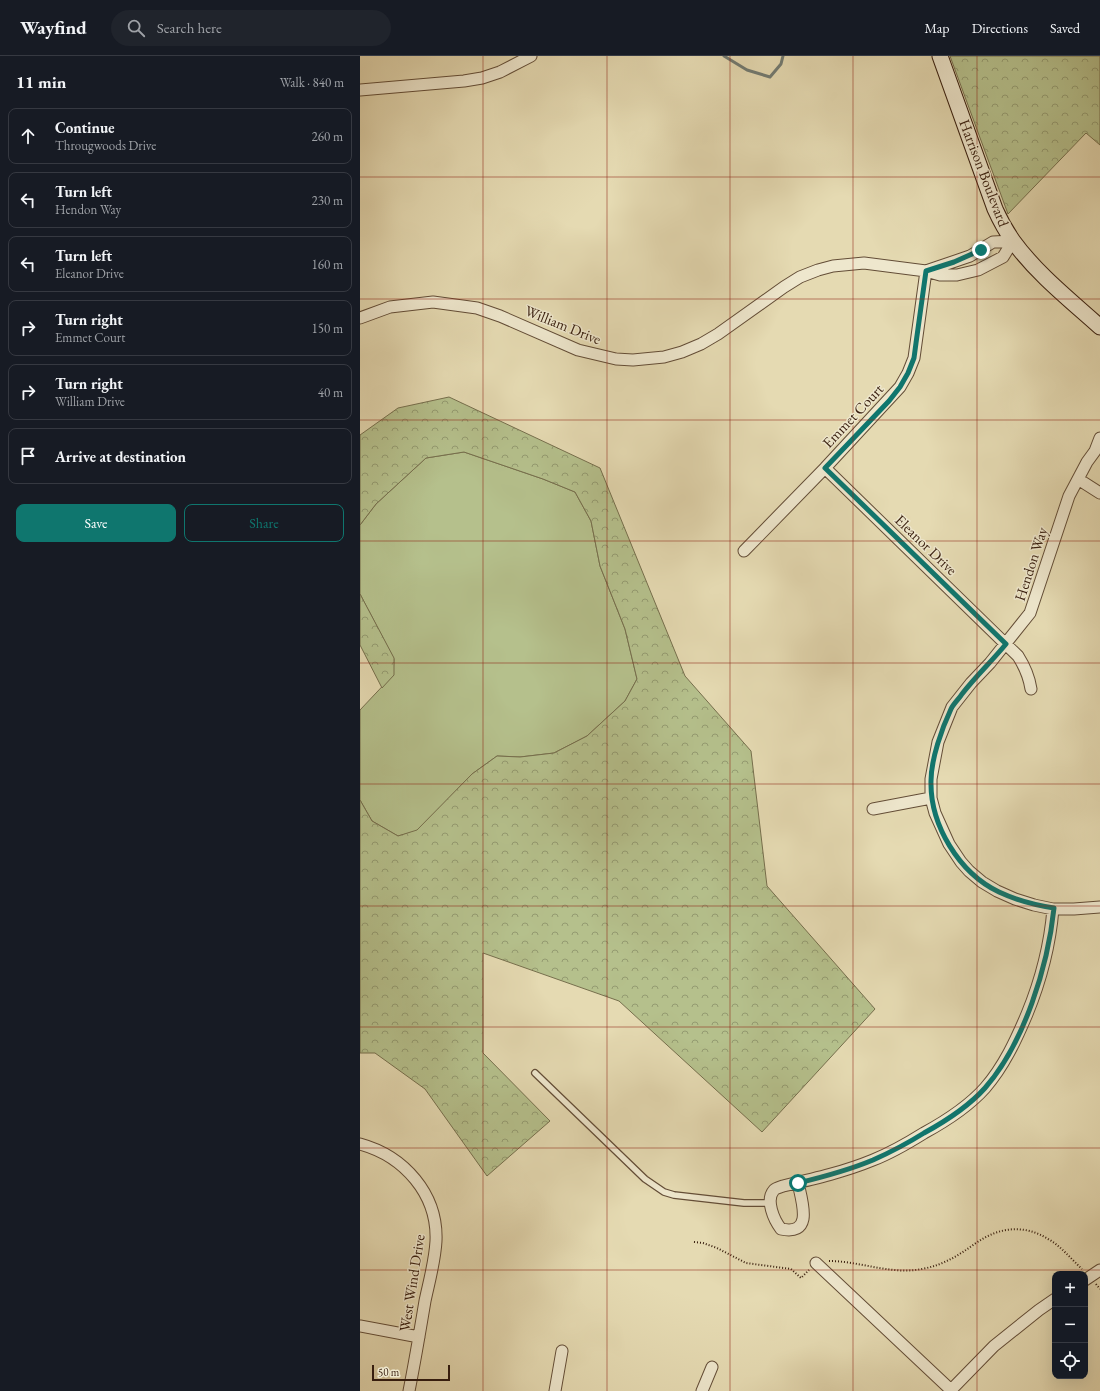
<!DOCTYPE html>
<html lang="en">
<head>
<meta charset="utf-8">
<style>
  body { margin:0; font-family:"EB Garamond",serif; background:#20242c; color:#f1f3f6 }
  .controls { position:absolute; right:12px; bottom:12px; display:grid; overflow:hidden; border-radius:8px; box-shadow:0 4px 16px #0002 }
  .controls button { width:36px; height:36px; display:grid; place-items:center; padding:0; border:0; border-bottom:1px solid #363941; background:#171b24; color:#f1f3f6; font:20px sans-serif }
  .scale { position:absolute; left:12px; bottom:10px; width:78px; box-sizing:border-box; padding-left:4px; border:2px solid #381e0e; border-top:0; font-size:11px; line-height:14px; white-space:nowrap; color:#381e0e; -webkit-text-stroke:3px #eee7cd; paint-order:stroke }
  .stop { position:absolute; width:12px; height:12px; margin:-9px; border:3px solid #0f766e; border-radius:50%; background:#fff }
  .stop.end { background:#0f766e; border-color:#fff; box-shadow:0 1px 4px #0008 }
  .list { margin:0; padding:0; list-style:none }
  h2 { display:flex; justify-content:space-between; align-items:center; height:52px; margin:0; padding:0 16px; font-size:17px }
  h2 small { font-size:13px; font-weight:400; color:#9ea1a6 }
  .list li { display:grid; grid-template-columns:26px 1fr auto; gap:12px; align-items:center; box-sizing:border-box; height:56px; margin:0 8px 8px; padding:0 8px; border:1px solid #363941; border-radius:8px }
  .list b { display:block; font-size:15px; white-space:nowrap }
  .list p { margin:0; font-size:13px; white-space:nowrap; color:#9ea1a6 }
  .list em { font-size:13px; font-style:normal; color:#9ea1a6 }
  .actions { display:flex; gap:8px; padding:12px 16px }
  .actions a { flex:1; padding:9px 0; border:1px solid #0f766e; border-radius:8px; text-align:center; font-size:14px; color:#0f766e }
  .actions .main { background:#0f766e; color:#fff }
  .icon { flex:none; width:22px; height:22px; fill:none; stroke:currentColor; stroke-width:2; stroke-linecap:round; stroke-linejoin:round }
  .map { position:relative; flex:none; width:740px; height:1335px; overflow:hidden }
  header { display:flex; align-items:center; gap:24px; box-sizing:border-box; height:56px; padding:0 20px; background:#171b24; border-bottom:1px solid #363941 }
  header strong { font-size:19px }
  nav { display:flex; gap:22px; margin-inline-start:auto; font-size:14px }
  .search { width:280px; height:36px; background:#20242c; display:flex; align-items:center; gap:10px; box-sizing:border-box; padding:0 14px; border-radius:22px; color:#9ea1a6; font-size:15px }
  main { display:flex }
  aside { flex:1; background:#171b24 }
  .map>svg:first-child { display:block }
  .green { fill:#b5c08c; stroke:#766f4d }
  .forest { fill:url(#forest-crowns); stroke:#766f4d }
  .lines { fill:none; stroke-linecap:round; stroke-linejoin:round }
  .stream { stroke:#727b72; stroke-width:3 }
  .lane-casing { stroke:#634d37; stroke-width:8 }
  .street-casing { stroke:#634d37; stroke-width:13 }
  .secondary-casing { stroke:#381e0e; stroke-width:17 }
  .path { stroke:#381e0e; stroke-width:2; stroke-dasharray:1 2; stroke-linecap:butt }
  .lane { stroke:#eee7cd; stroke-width:5.5 }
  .street { stroke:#eee7cd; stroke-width:11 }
  .secondary { stroke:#eee7cd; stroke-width:15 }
  .route { stroke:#0f766e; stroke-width:5 }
  .grid { fill:none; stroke:#8f2418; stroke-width:1; stroke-opacity:0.55 }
  .labels { text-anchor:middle; stroke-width:3; stroke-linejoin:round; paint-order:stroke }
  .street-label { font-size:15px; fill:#381e0e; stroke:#eee7cd }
</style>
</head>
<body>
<header>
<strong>Wayfind</strong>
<div class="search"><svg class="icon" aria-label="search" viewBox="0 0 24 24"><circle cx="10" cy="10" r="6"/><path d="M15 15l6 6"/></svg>Search here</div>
<nav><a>Map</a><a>Directions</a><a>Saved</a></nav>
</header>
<main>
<aside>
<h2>11 min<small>Walk · 840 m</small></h2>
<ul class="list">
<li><svg class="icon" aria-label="ahead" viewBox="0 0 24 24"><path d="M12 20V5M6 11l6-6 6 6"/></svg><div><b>Continue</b><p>Througwoods Drive</p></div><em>260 m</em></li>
<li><svg class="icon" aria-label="left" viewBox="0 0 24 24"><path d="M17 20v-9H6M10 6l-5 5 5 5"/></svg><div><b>Turn left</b><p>Hendon Way</p></div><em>230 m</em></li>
<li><svg class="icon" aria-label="left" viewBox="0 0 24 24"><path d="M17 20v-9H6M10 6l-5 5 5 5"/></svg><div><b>Turn left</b><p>Eleanor Drive</p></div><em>160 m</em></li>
<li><svg class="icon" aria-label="right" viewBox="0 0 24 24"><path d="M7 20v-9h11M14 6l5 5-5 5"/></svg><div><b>Turn right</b><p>Emmet Court</p></div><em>150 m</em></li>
<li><svg class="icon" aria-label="right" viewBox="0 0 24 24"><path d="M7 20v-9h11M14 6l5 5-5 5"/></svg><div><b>Turn right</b><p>William Drive</p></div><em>40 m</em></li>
<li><svg class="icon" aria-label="arrive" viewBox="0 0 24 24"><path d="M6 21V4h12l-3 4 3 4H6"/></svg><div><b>Arrive at destination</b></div></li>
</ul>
<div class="actions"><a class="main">Save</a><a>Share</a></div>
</aside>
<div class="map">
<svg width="740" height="1335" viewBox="0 0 740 1335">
  <defs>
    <pattern id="forest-crowns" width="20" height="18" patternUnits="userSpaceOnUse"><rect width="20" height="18" fill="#b5c08c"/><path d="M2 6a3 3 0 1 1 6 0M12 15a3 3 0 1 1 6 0" fill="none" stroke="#949b71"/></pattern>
  </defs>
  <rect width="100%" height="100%" fill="#e5dab2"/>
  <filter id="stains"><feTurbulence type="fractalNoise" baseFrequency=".005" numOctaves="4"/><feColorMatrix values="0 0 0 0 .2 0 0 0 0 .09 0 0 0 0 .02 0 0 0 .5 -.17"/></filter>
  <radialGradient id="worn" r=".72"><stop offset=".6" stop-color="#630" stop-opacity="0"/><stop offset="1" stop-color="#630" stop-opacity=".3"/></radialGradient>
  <path class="green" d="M 104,396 L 183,423 L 215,436 L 231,465 L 240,510 L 265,573 L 277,623 L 265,645 L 227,680 L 194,697 L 160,701 L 137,700 L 112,718 L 57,775 L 38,780 L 12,765 L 0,744 L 0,654 L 33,619 L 34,603 L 0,538 L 0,469 L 16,448 L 66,402 Z"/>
  <path class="forest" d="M 590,0 L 740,0 L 740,89 L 726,77 L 648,158 Z
    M 89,341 L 240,412 L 325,620 L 391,695 L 407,830 L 515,953 L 402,1076 L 259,945 L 123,897 L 123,997 L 190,1065 L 127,1120 L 65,1033 L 15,997 L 0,997 L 0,744 L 12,765 L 38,780 L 57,774 L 112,718 L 137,700 L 160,701 L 194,697 L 227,680 L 265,645 L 277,623 L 265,573 L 240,510 L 231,465 L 215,436 L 183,423 L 104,396 L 66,402 L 16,448 L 0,469 L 0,379 L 38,352 Z
    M 0,538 L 34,602 L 34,619 L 22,632 L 0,589 Z"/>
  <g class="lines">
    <path class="stream" d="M 364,0 L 387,14 L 410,21 L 421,8 L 423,0"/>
    <g class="lane-casing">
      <path id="lane" d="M 175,1017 L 285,1123 L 304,1136 L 314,1139 L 384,1147 L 410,1147"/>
    </g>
    <g class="street-casing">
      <path id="street" d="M 0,34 L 104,25 L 122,22 L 140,16 L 171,0
        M 566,215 L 610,200 L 633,186 L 653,185
        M 0,262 L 30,251 L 73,246 L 117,252 L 140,260 L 218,294 L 256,303 L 273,304 L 304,301 L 322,296 L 341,288 L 358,278 L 424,231 L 440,221 L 458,214 L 473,210 L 504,207 L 566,215 L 580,219 L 597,219 L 618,214 L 643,201 L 653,185
        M 740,382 L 735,395 L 727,406 L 709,440 L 670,557 L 630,607 L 611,627 L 592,651 L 578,686 L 571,723 L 571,742 L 575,757 L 589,788 L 601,806 L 609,815 L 622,826 L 637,835 L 655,843 L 674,849 L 693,853 L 714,853 L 740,851
        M 465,412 L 658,600 C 665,611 669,620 671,633
        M 718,423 L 740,437
        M 384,495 L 465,412 L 540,331 L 548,317 L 554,302 L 566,215
        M 513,753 L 571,742
        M 0,1088 C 44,1100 78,1138 76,1185 C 75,1205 69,1226 65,1245 C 60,1275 55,1305 49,1335
        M 438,1127 C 442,1146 454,1180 421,1173 C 414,1164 405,1144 414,1134 C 416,1132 420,1131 423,1130 C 453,1123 484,1116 513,1104 C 531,1097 548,1087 564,1077 C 586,1065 608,1051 625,1032 C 644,1010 656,984 667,958 C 681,924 690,889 693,853
        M 456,1207 L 592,1335
        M 725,1224 L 740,1214
        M 0,1270 L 59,1281
        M 591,1334 L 634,1290 L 679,1254 L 695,1243
        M 195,1335 L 202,1295
        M 342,1335 L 352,1311"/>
    </g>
    <g class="secondary-casing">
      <path id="secondary" d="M 580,0 L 635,153 C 640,164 646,175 653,185 C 677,218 710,244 740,271"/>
    </g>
    <path class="path" d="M 334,1186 L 343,1187 L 357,1192 L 386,1207 L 431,1213 L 441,1222 L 449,1214
      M 469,1205 C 500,1205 530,1219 562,1213 C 584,1209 599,1199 616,1187 C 639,1171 664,1168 688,1183 C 701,1190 711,1203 722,1213
      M 736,1228 L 740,1233"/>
    <use href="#lane" class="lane"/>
    <use href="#street" class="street"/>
    <use href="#secondary" class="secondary"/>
  </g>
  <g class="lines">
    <path class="route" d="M 438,1127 C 463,1121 489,1114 513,1104 C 531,1096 548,1087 564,1077 C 586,1065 608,1051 625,1032 C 664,988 688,910 694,852 C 675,849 656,844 639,836 C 599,817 570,769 571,725 C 571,703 582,672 591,653 C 594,647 599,643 602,638 C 616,620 632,605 646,588 L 465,412 L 529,345 L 540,331 L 548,317 L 554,302 L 556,287 L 566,215 L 594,206 L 621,194"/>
  </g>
  <path class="grid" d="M 123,0 L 123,1335M 247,0 L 247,1335M 370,0 L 370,1335M 493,0 L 493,1335M 617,0 L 617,1335M 0,121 L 740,121M 0,243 L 740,243M 0,364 L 740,364M 0,485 L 740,485M 0,607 L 740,607M 0,728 L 740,728M 0,850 L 740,850M 0,971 L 740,971M 0,1092 L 740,1092M 0,1214 L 740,1214"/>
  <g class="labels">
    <g class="street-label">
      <text transform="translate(624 117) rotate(69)" y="5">Harrison Boulevard</text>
      <text transform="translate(203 269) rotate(22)" y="5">William Drive</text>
      <text transform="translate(493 360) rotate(-47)" y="5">Emmet Court</text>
      <text transform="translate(566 489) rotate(44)" y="5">Eleanor Drive</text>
      <text transform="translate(671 508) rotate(-72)" y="5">Hendon Way</text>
      <text transform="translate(52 1227) rotate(-81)" y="5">West Wind Drive</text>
    </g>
  </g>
  <rect width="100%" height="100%" filter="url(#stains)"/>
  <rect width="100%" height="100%" fill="url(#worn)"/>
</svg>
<div class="controls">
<button>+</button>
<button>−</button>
<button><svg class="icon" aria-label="locate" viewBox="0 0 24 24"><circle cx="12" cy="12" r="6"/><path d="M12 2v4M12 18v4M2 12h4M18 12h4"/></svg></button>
</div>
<div class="scale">50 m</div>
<div class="stop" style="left:438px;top:1127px"></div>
<div class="stop end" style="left:621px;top:194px"></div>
</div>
</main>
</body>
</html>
